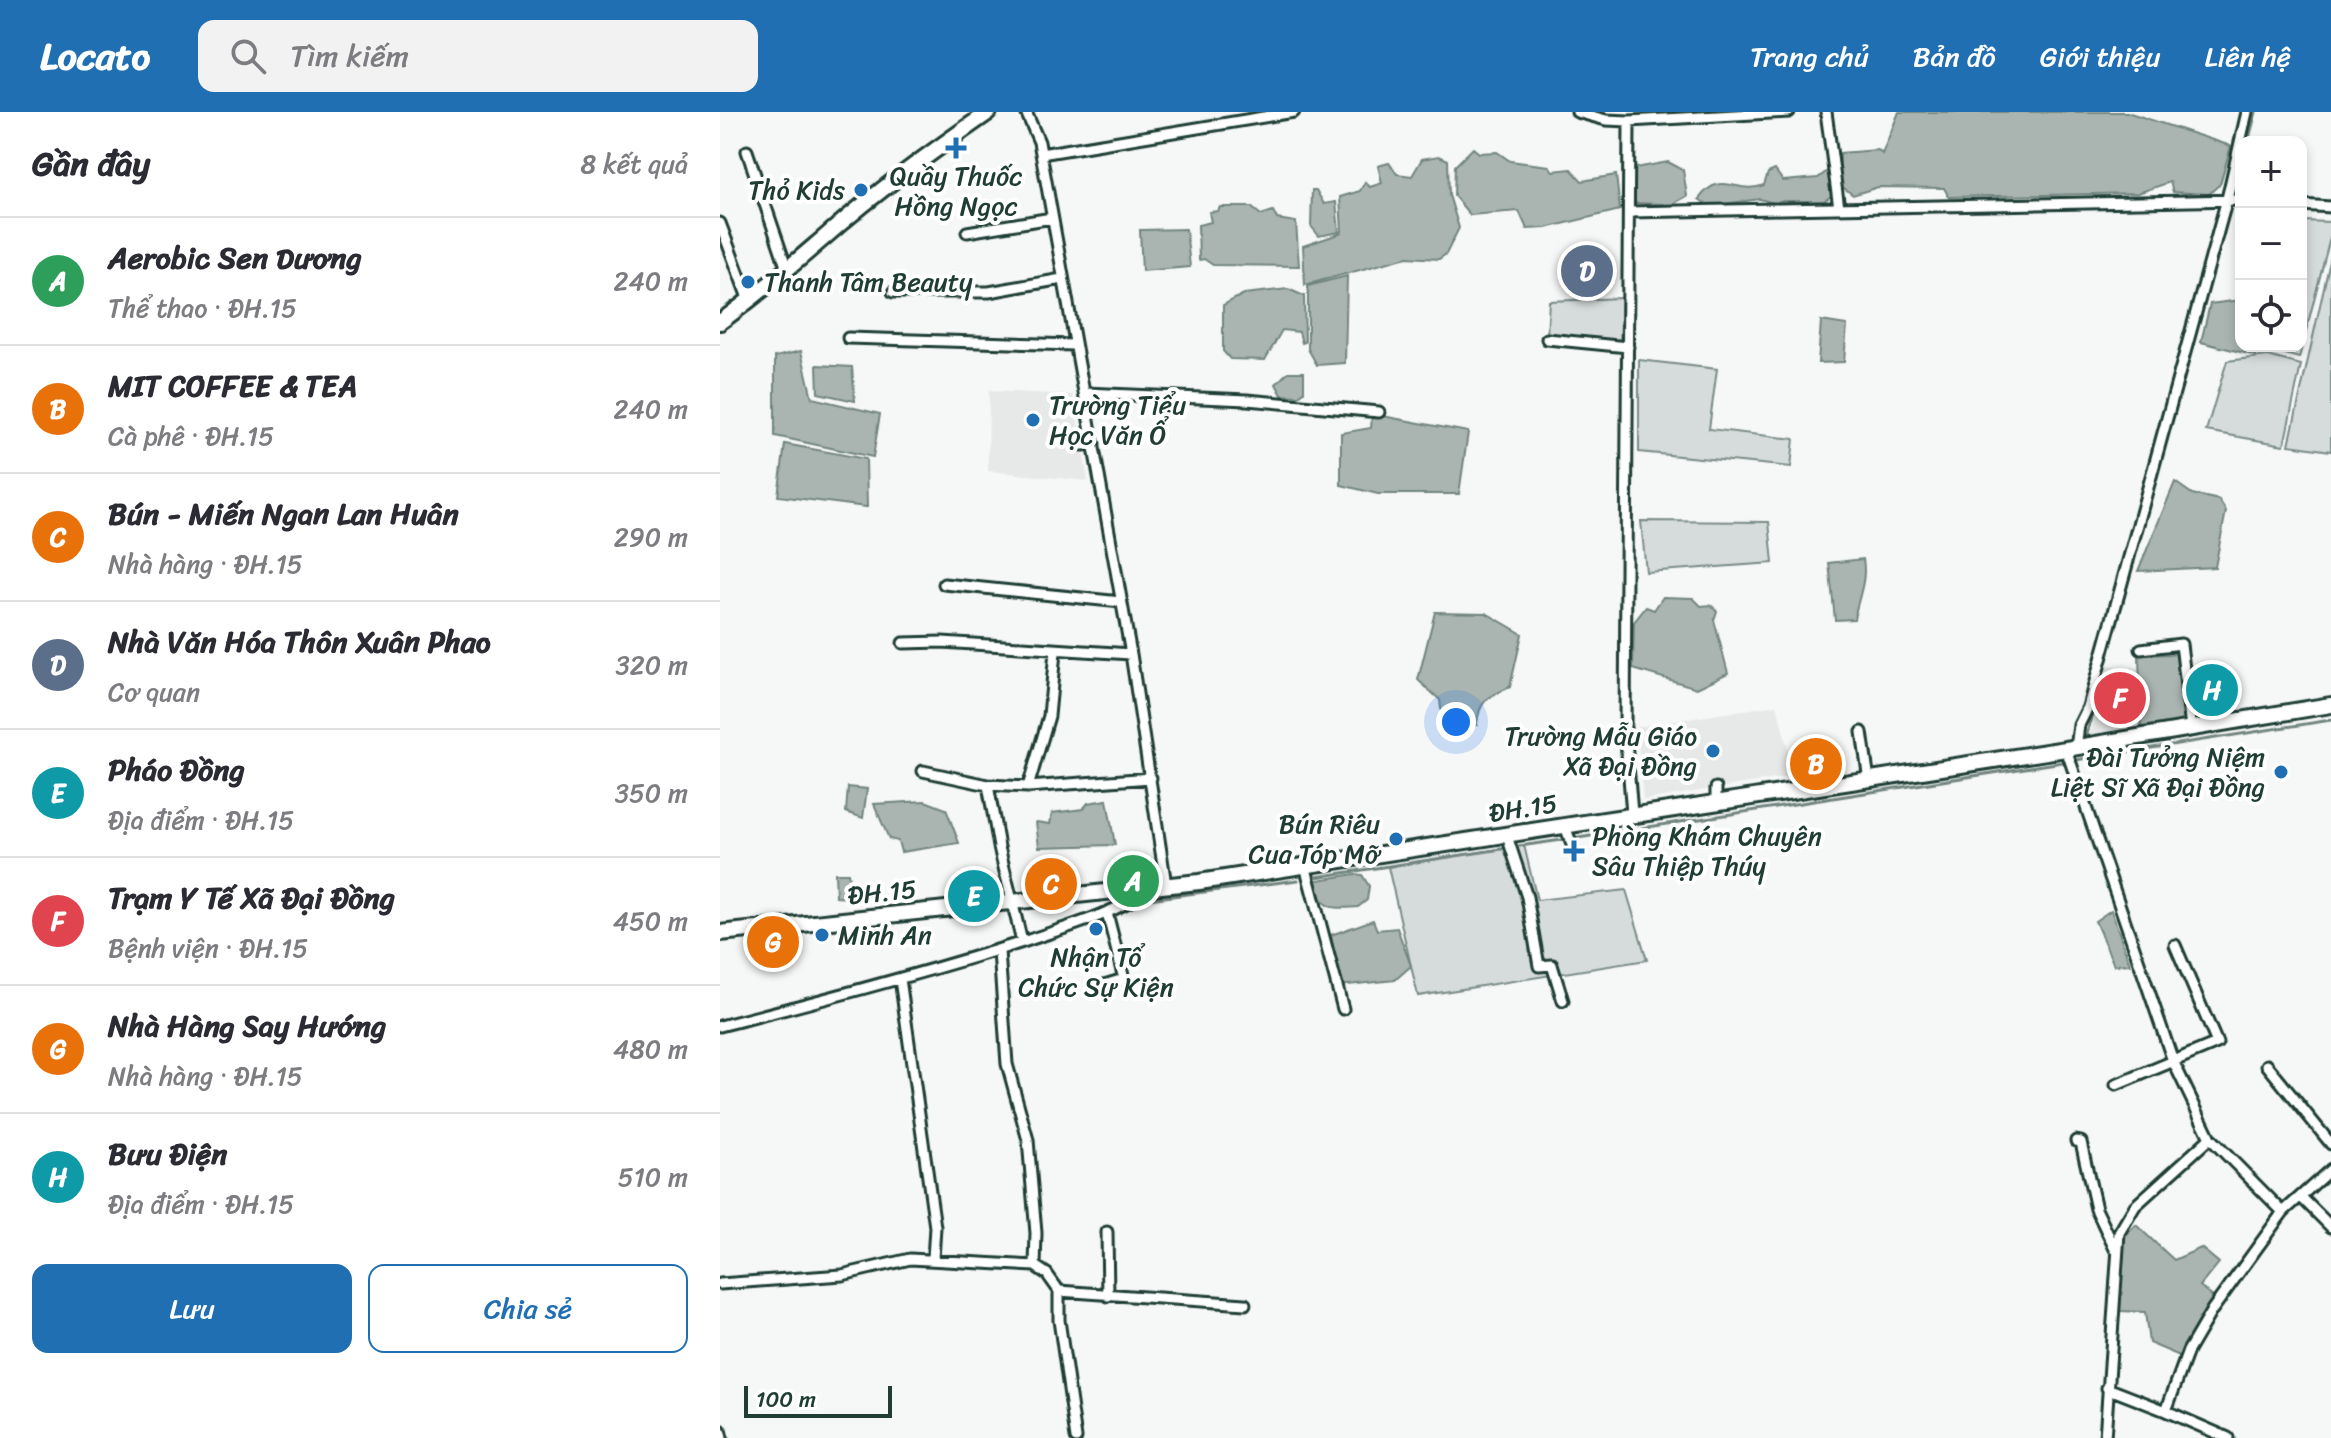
<!DOCTYPE html>
<html lang="vi">
<head>
<meta charset="utf-8">
<style>
  body { margin:0; font-family:Sriracha,sans-serif; background:#f2f2f3; color:#2b2b33 }
  .controls { position:absolute; right:24px; top:24px; display:grid; overflow:hidden; border-radius:16px; box-shadow:0 4px 12px #0003 }
  .controls button { width:72px; height:72px; display:grid; place-items:center; padding:0; border:0; border-bottom:2px solid #e1e1e2; background:#fff; color:#2b2b33; font:40px sans-serif }
  .scale { position:absolute; left:24px; bottom:20px; width:148px; box-sizing:border-box; padding-left:8px; border:4px solid #1f3d34; border-top:0; font-size:22px; line-height:28px; white-space:nowrap; color:#1f3d34; -webkit-text-stroke:6px #fff; paint-order:stroke }
  .you { position:absolute; left:736px; top:610px; width:28px; height:28px; margin:-20px; border:6px solid #fff; border-radius:50%; background:#1a73e8; box-shadow:0 0 0 12px #1a73e833 }
  .badge { display:grid; place-items:center; width:52px; height:52px; border-radius:50%; background:#1f6fb2; color:#fff; font-size:26px; font-weight:700 }
  .pin { position:absolute; translate:-50% -50%; border:4px solid #fff; box-shadow:0 2px 8px #0006 }
  .list { margin:0; padding:0; list-style:none }
  h2 { display:flex; justify-content:space-between; align-items:center; height:104px; margin:0; padding:0 32px; font-size:34px }
  h2 small { font-size:26px; font-weight:400; color:#7c7c81 }
  .list li { display:grid; grid-template-columns:52px 1fr auto; gap:24px; align-items:center; box-sizing:border-box; height:128px; padding:0 32px; border-top:2px solid #e1e1e2 }
  .list b { display:block; font-size:30px; white-space:nowrap }
  .list p { margin:0; font-size:26px; white-space:nowrap; color:#7c7c81 }
  .list em { font-size:26px; font-style:normal; color:#7c7c81 }
  .actions { display:flex; gap:16px; padding:24px 32px }
  .actions a { flex:1; padding:18px 0; border:2px solid #1f6fb2; border-radius:16px; text-align:center; font-size:28px; color:#1f6fb2 }
  .actions .main { background:#1f6fb2; color:#fff }
  .icon { flex:none; width:44px; height:44px; fill:none; stroke:currentColor; stroke-width:2; stroke-linecap:round; stroke-linejoin:round }
  .map { position:relative; flex:none; width:1611px; height:1326px; overflow:hidden }
  header { display:flex; align-items:center; gap:48px; box-sizing:border-box; height:112px; padding:0 40px; background:#1f6fb2; color:#fff }
  header strong { font-size:38px }
  nav { display:flex; gap:44px; margin-inline-start:auto; font-size:28px }
  .search { width:560px; height:72px; background:#f2f2f3; display:flex; align-items:center; gap:20px; box-sizing:border-box; padding:0 28px; border-radius:16px; color:#7c7c81; font-size:30px }
  main { display:flex }
  aside { flex:1; background:#fff }
  .map>svg:first-child { display:block }
  .built { fill:#e6e9e8 }
  .green { fill:#d6dcdb; stroke:#7a8c88; stroke-width:2 }
  .water { fill:#aab5b1; stroke:#72857f; stroke-width:2 }
  .lines { fill:none; stroke-linecap:round; stroke-linejoin:round }
  .stream { stroke:#72857f; stroke-width:3 }
  .street-casing { stroke:#1f3d34; stroke-width:15 }
  .secondary-casing { stroke:#1f3d34; stroke-width:20 }
  .primary-casing { stroke:#1f3d34; stroke-width:20 }
  .street { stroke:#fff; stroke-width:9 }
  .secondary { stroke:#fff; stroke-width:14 }
  .primary { stroke:#fff; stroke-width:14 }
  .poi-dot { fill:#1f6fb2; stroke:#fff; stroke-width:3 }
  .labels { text-anchor:middle; stroke-width:8; stroke-linejoin:round; paint-order:stroke }
  .poi-label { font-size:26px; fill:#1f3d34; stroke:#fff; text-anchor:end }
  .street-label { font-size:26px; fill:#1f3d34; stroke:#fff }
</style>
</head>
<body>
<header>
<strong>Locato</strong>
<div class="search"><svg class="icon" aria-label="search" viewBox="0 0 24 24"><circle cx="10" cy="10" r="6"/><path d="M15 15l6 6"/></svg>Tìm kiếm</div>
<nav><a>Trang chủ</a><a>Bản đồ</a><a>Giới thiệu</a><a>Liên hệ</a></nav>
</header>
<main>
<aside>
<h2>Gần đây<small>8 kết quả</small></h2>
<ul class="list">
<li><span class="badge" style="background:#2e9e5b">A</span><div><b>Aerobic Sen Dương</b><p>Thể thao · ĐH.15</p></div><em>240 m</em></li>
<li><span class="badge" style="background:#e8710a">B</span><div><b>MIT COFFEE &amp; TEA</b><p>Cà phê · ĐH.15</p></div><em>240 m</em></li>
<li><span class="badge" style="background:#e8710a">C</span><div><b>Bún - Miến Ngan Lan Huân</b><p>Nhà hàng · ĐH.15</p></div><em>290 m</em></li>
<li><span class="badge" style="background:#5c6f8a">D</span><div><b>Nhà Văn Hóa Thôn Xuân Phao</b><p>Cơ quan</p></div><em>320 m</em></li>
<li><span class="badge" style="background:#0f9aa8">E</span><div><b>Pháo Đồng</b><p>Địa điểm · ĐH.15</p></div><em>350 m</em></li>
<li><span class="badge" style="background:#e0444e">F</span><div><b>Trạm Y Tế Xã Đại Đồng</b><p>Bệnh viện · ĐH.15</p></div><em>450 m</em></li>
<li><span class="badge" style="background:#e8710a">G</span><div><b>Nhà Hàng Say Hướng</b><p>Nhà hàng · ĐH.15</p></div><em>480 m</em></li>
<li><span class="badge" style="background:#0f9aa8">H</span><div><b>Bưu Điện</b><p>Địa điểm · ĐH.15</p></div><em>510 m</em></li>
</ul>
<div class="actions"><a class="main">Lưu</a><a>Chia sẻ</a></div>
</aside>
<div class="map">
<svg width="1611" height="1326" viewBox="0 0 1611 1326">
  <rect width="100%" height="100%" fill="#f6f7f7"/>
  <filter id="ink" filterUnits="userSpaceOnUse"><feTurbulence type="fractalNoise" baseFrequency=".0125" numOctaves="2"/><feDisplacementMap in="SourceGraphic" scale="16" xChannelSelector="R" yChannelSelector="G"/><feConvolveMatrix kernelMatrix="1 2 1 2 8 2 1 2 1" color-interpolation-filters="sRGB"/></filter>
  <g filter="url(#ink)">
    <path class="built" d="M 269,279 L 353,283 L 368,369 L 268,359 Z
      M 1387,554 L 1419,556 L 1421,617 L 1370,623 Z
      M 1057,593 L 1074,664 L 923,688 L 917,615 Z"/>
    <path class="green" d="M 1581,109 L 1611,110 L 1611,122 L 1579,246 L 1544,236 L 1581,234 Z
      M 1611,144 L 1611,339 L 1569,333 Z
      M 902,186 L 900,233 L 827,224 L 829,189 Z
      M 1548,244 L 1581,253 L 1564,333 L 1486,319 L 1507,249 Z
      M 919,248 L 997,257 L 989,317 L 1074,327 L 1071,355 L 919,340 Z
      M 921,409 L 1049,410 L 1053,451 L 926,460 Z
      M 804,733 L 817,788 L 906,778 L 927,848 L 698,884 L 668,755 Z"/>
    <path class="water" d="M 1179,0 L 1407,0 L 1511,34 L 1500,72 L 1489,82 L 1453,80 L 1450,70 L 1418,81 L 1229,85 L 1224,76 L 1158,75 L 1133,83 L 1120,73 L 1120,41 L 1158,38 L 1162,42 Z
      M 753,36 L 759,41 L 777,40 L 790,49 L 829,54 L 833,59 L 851,57 L 862,69 L 896,63 L 900,98 L 826,116 L 807,117 L 799,99 L 750,103 L 734,84 L 735,54 Z
      M 719,44 L 728,48 L 729,83 L 739,116 L 726,142 L 719,147 L 687,145 L 585,173 L 583,134 L 622,121 L 620,85 L 640,79 L 645,70 L 650,75 L 662,71 L 658,54 L 669,51 L 677,62 L 692,64 L 702,47 Z
      M 948,50 L 963,58 L 967,84 L 946,96 L 943,92 L 914,91 L 915,56 Z
      M 1110,57 L 1111,84 L 1104,89 L 1059,89 L 1057,92 L 1040,87 L 989,94 L 979,87 C 1001,56 1017,84 1044,73 L 1048,61 L 1055,58 L 1063,69 L 1098,66 Z
      M 592,78 L 596,78 L 604,92 L 616,90 L 619,120 L 599,124 L 591,114 Z
      M 500,95 L 531,95 L 541,103 L 553,99 L 557,107 L 576,110 L 579,154 L 493,153 L 484,147 L 479,148 L 478,113 L 491,110 L 489,100 L 498,99 Z
      M 466,117 L 470,155 L 422,159 L 420,118 Z
      M 627,164 L 625,251 L 597,253 L 588,237 L 588,174 Z
      M 568,177 L 584,184 L 585,230 L 582,231 L 579,220 L 562,218 L 545,248 L 510,247 L 503,239 L 503,193 L 524,182 Z
      M 1521,188 L 1521,234 L 1537,234 L 1536,244 L 1481,230 L 1490,192 Z
      M 1101,209 L 1127,213 L 1124,250 L 1098,251 Z
      M 81,239 L 92,286 L 160,302 L 153,345 L 55,324 L 55,245 Z
      M 97,253 L 132,255 L 135,289 L 98,281 Z
      M 568,260 L 584,260 L 584,280 L 579,284 L 562,283 L 556,272 Z
      M 657,303 L 748,320 L 739,382 L 658,382 L 621,373 L 621,321 L 651,316 L 652,304 Z
      M 65,332 L 146,347 L 147,395 L 58,384 Z
      M 1455,370 L 1472,382 L 1499,388 L 1506,399 L 1495,455 L 1418,459 Z
      M 1143,447 C 1147,469 1138,486 1134,507 L 1115,508 L 1109,451 Z
      M 943,485 L 973,486 L 981,494 L 991,493 L 997,499 L 994,508 L 1008,561 L 977,576 L 913,557 L 914,510 L 926,495 L 934,498 Z
      M 715,500 L 766,501 L 802,522 L 790,575 C 768,585 759,588 757,613 L 723,616 L 720,588 L 698,568 Z
      M 1457,542 L 1466,611 L 1421,617 L 1419,543 Z
      M 128,675 L 147,677 L 143,706 L 126,700 Z
      M 387,688 L 395,733 L 319,735 L 316,710 L 330,712 L 332,701 L 363,697 L 368,691 Z
      M 205,689 L 226,697 L 239,731 L 181,740 L 178,729 L 169,727 L 154,692 Z
      M 115,761 L 128,761 L 132,786 L 116,785 Z
      M 635,762 L 642,763 L 649,774 L 647,788 L 638,795 C 607,797 605,798 592,769 Z
      M 1391,798 L 1410,852 L 1394,853 L 1375,809 Z
      M 653,808 L 657,818 L 677,816 L 691,854 L 675,868 L 619,874 L 611,823 Z
      M 1416,1113 L 1454,1148 L 1481,1136 L 1499,1151 L 1480,1174 L 1495,1187 L 1462,1245 L 1429,1231 L 1425,1200 L 1400,1199 L 1404,1125 Z"/>
    <g class="lines">
      <path class="stream" d="M 1528,30 L 1536,0
        M 1447,322 L 1521,56
        M 1366,626 L 1386,545
        M 858,726 L 1611,608
        M 800,734 L 842,728
        M 596,765 L 782,737
        M 429,787 L 578,768"/>
      <g class="street-casing">
        <path id="street" d="M 306,0 L 319,30 L 411,542 L 446,773
          M 857,0 L 886,8 L 909,9 L 1069,0
          M 1106,0 L 1119,96
          M 909,9 L 905,616 L 912,702
          M 27,39 L 68,160
          M 321,42 L 574,0
          M 1581,93 L 1611,95
          M 909,100 L 1521,88
          M 0,111 L 29,189
          M 247,120 L 332,106
          M 173,180 L 269,180 L 342,167
          M 128,226 L 354,233
          M 827,227 L 908,235
          M 365,281 L 527,288 L 659,300
          M 362,333 L 374,332
          M 224,472 L 401,490
          M 183,531 L 222,530 L 411,542
          M 1421,537 L 1461,532 L 1471,616
          M 1142,620 L 1149,668
          M 1356,636 L 1359,613 L 1368,595 L 1507,87 L 1527,0
          M 1346,637 L 1453,949 L 1490,1026 L 1563,1100
          M 203,659 L 268,673 L 308,675 L 431,666
          M 268,673 L 279,735 L 302,830
          M 308,675 L 329,604 L 335,540
          M 996,676 L 996,691
          M 845,714 L 852,733
          M 787,724 L 807,785 L 819,854 L 832,853 L 843,889
          M 585,753 L 623,897
          M 279,839 L 287,952 L 308,1028 L 316,1121 L 315,1154
          M 180,867 L 215,1115 L 213,1147
          M 384,873 L 404,867 L 387,801
          M 0,914 C 103,888 205,861 306,829 C 350,814 392,803 430,777
          M 1547,953 L 1611,1032
          M 1396,973 L 1497,931 L 1455,833
          M 1356,1029 L 1361,1030 L 1376,1097 L 1395,1137
          M 1582,1086 L 1611,1115
          M 387,1120 L 388,1184
          M 0,1172 L 122,1163 L 190,1147 L 315,1154 L 327,1162 L 339,1179 L 339,1208 L 356,1326
          M 339,1179 L 525,1192
          M 1387,1276 L 1446,1299 L 1468,1239 L 1492,1198 L 1563,1100 L 1611,1057
          M 1446,1299 L 1508,1326
          M 0,1318 L 2,1326
          M 1385,1326 L 1399,1121 L 1415,1094 L 1490,1026"/>
      </g>
      <g class="secondary-casing">
        <path id="secondary" d="M 0,821 L 479,770 L 1346,637 L 1611,593"/>
      </g>
      <g class="primary-casing">
        <path id="primary" d="M 0,210 C 38,183 71,154 106,124 C 157,79 213,39 269,0"/>
      </g>
      <use href="#street" class="street"/>
      <use href="#secondary" class="secondary"/>
      <use href="#primary" class="primary"/>
    </g>
  </g>
  <g class="poi-dot">
    <path d="M232 24h8v8h8v8h-8v8h-8v-8h-8v-8h8z"/>
    <circle cx="141" cy="78" r="8"/>
    <circle cx="28" cy="170" r="8"/>
    <circle cx="313" cy="308" r="8"/>
    <circle cx="993" cy="639" r="8"/>
    <circle cx="1561" cy="660" r="8"/>
    <circle cx="676" cy="727" r="8"/>
    <path d="M850 727h8v8h8v8h-8v8h-8v-8h-8v-8h8z"/>
    <circle cx="376" cy="817" r="8"/>
    <circle cx="102" cy="823" r="8"/>
  </g>
  <g class="labels">
    <g class="poi-label">
      <text x="236" y="73" text-anchor="middle">Quầy Thuốc<tspan x="236" dy="30">Hồng Ngọc</tspan></text>
      <text x="125" y="87">Thỏ Kids</text>
      <text x="44" y="179" text-anchor="start">Thanh Tâm Beauty</text>
      <text x="329" y="302" text-anchor="start">Trường Tiểu<tspan x="329" dy="30">Học Văn Ổ</tspan></text>
      <text x="977" y="633">Trường Mẫu Giáo<tspan x="977" dy="30">Xã Đại Đồng</tspan></text>
      <text x="1545" y="654">Đài Tưởng Niệm<tspan x="1545" dy="30">Liệt Sĩ Xã Đại Đồng</tspan></text>
      <text x="660" y="721">Bún Riêu<tspan x="660" dy="30">Cua Tóp Mỡ</tspan></text>
      <text x="872" y="733" text-anchor="start">Phòng Khám Chuyên<tspan x="872" dy="30">Sâu Thiệp Thúy</tspan></text>
      <text x="118" y="832" text-anchor="start">Minh An</text>
      <text x="376" y="854" text-anchor="middle">Nhận Tổ<tspan x="376" dy="30">Chức Sự Kiện</tspan></text>
    </g>
    <g class="street-label">
      <text transform="translate(803 696) rotate(-9)" y="9">ĐH.15</text>
      <text transform="translate(162 780) rotate(-6)" y="9">ĐH.15</text>
    </g>
  </g>
</svg>
<div class="controls">
<button>+</button>
<button>−</button>
<button><svg class="icon" aria-label="locate" viewBox="0 0 24 24"><circle cx="12" cy="12" r="6"/><path d="M12 2v4M12 18v4M2 12h4M18 12h4"/></svg></button>
</div>
<div class="scale">100 m</div>
<div class="you"></div>
<div class="pin badge" style="left:413px;top:769px;background:#2e9e5b">A</div>
<div class="pin badge" style="left:1096px;top:652px;background:#e8710a">B</div>
<div class="pin badge" style="left:331px;top:772px;background:#e8710a">C</div>
<div class="pin badge" style="left:867px;top:159px;background:#5c6f8a">D</div>
<div class="pin badge" style="left:254px;top:784px;background:#0f9aa8">E</div>
<div class="pin badge" style="left:1400px;top:586px;background:#e0444e">F</div>
<div class="pin badge" style="left:53px;top:830px;background:#e8710a">G</div>
<div class="pin badge" style="left:1492px;top:578px;background:#0f9aa8">H</div>
</div>
</main>
</body>
</html>
